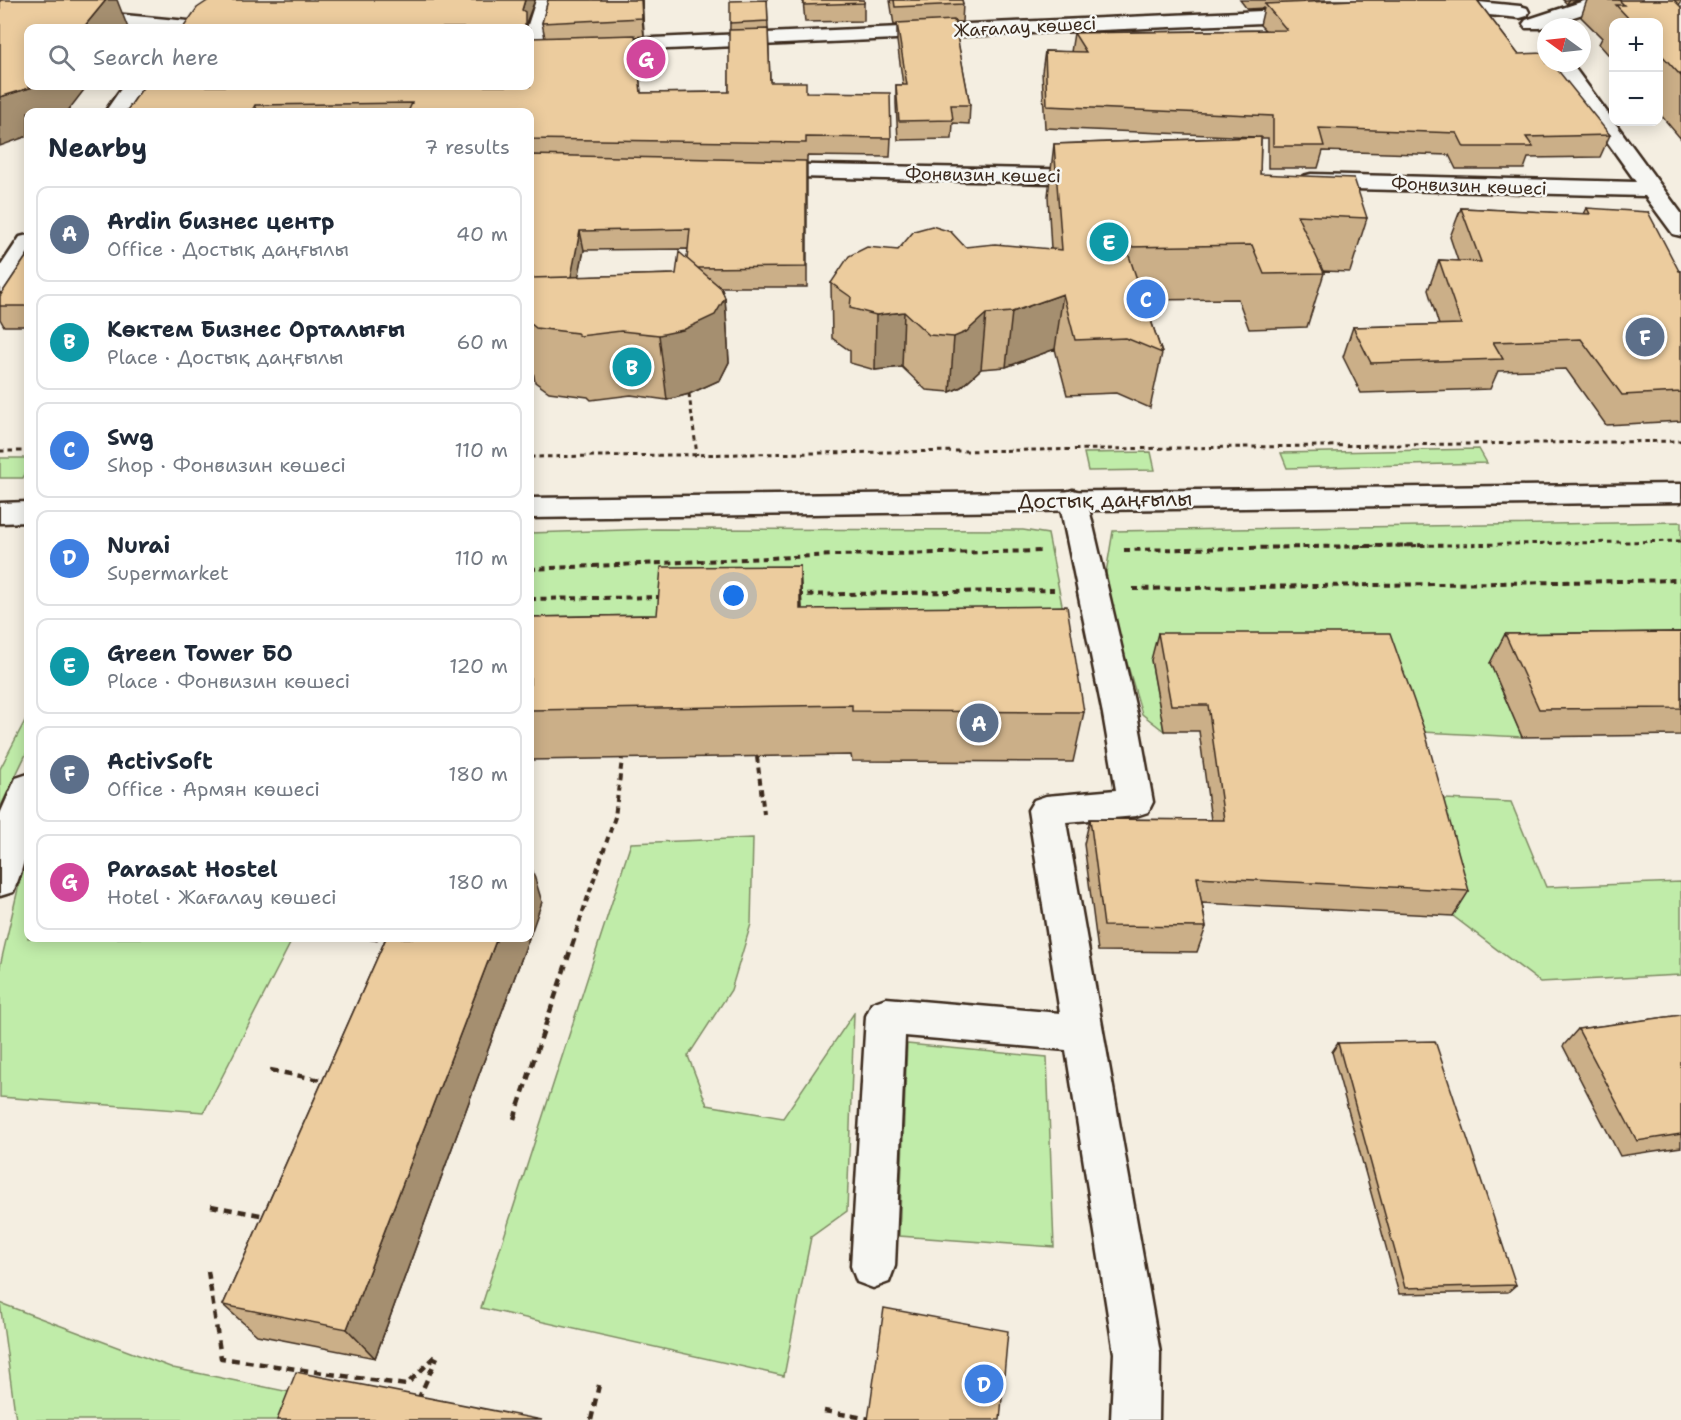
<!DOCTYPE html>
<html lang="en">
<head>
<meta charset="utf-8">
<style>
  body { margin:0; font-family:"Shantell Sans",sans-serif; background:#f6f6f7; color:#1f2937 }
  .controls { position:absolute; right:18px; top:18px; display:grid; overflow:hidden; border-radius:12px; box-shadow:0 3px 15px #0003 }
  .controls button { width:54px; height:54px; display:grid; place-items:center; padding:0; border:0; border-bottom:2px solid #e0e1e3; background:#fff; color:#1f2937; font:30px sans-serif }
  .compass { position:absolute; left:1537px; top:18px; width:54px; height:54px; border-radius:50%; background:#fff; box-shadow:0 3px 15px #0003; rotate:285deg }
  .you { position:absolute; left:734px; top:596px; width:21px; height:21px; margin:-15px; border:4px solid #fff; border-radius:50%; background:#1a73e8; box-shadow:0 0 0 9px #1a73e833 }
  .badge { display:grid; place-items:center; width:39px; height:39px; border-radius:50%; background:#1a73e8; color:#fff; font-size:20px; font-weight:700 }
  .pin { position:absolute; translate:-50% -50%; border:3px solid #fff; box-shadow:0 2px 6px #0006 }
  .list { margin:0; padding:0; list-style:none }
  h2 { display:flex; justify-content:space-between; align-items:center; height:78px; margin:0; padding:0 24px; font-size:26px }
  h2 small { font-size:20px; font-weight:400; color:#747a83 }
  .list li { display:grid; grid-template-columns:39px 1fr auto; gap:18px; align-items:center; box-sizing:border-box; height:96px; margin:0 12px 12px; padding:0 12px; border:2px solid #e0e1e3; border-radius:12px }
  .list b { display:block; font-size:22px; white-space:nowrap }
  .list p { margin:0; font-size:20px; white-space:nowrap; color:#747a83 }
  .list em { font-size:20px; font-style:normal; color:#747a83 }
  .icon { flex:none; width:33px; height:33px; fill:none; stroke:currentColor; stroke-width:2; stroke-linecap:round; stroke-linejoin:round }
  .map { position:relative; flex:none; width:1681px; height:1420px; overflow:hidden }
  .search { position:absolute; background:#fff; box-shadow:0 3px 15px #0003; left:24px; top:24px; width:510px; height:66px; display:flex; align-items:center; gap:15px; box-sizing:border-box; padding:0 21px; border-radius:12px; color:#747a83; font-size:22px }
  .panel { position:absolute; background:#fff; box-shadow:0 3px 15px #0003; left:24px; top:108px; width:510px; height:834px; border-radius:12px }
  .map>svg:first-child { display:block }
  .green { fill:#c0eca9; stroke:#7e8b64; stroke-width:1.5 }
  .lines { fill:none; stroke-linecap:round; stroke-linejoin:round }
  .minor-casing { stroke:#3b2a1e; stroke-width:5 }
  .major-casing { stroke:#3b2a1e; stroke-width:5 }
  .path-far2 { stroke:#3b2a1e; stroke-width:3; stroke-dasharray:4.5 4; stroke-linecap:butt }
  .path-far1 { stroke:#3b2a1e; stroke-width:4; stroke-dasharray:6 4.5; stroke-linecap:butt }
  .path { stroke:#3b2a1e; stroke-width:4.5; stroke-dasharray:8 6; stroke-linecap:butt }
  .minor { fill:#f6f6f2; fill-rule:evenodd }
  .major { fill:#f6f6f2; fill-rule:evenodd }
  .wall { fill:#cbaf88; stroke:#3b2a1e; stroke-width:1.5; fill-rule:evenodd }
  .shaded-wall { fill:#a58f6f; stroke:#3b2a1e; stroke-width:1.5 }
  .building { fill:#eccc9e; stroke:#3b2a1e; stroke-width:1.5 }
  .labels { text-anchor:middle; stroke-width:5; stroke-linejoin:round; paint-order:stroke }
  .far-street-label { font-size:18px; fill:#3b2a1e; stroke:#f6f6f2 }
  .street-label { font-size:21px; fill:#3b2a1e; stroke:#f6f6f2 }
</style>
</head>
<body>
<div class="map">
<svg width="1681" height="1420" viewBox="0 0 1681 1420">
  <rect width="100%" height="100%" fill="#f4eee1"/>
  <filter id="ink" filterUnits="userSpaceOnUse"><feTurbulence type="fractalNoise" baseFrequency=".0167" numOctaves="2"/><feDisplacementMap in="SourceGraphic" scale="12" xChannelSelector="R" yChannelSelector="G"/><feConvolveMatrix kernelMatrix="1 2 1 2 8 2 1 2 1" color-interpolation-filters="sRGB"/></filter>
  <g filter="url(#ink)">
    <path class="green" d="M 1479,449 L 1487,463 L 1287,468 L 1281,453 Z
      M 1151,452 L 1155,470 L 1088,471 L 1084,453 Z
      M 0,458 L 28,458 L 28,467 L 23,478 L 0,478 Z
      M 1681,522 L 1681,661 L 1490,663 L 1522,737 L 1402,731 L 1151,660 L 1164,731 L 1142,714 L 1104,585 L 1113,531 Z
      M 656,529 L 1023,530 L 1048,534 L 1063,610 L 530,655 L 530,533 Z
      M 28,715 L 28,750 L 0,808 L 0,769 Z
      M 1422,798 L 1511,802 L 1546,887 L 1681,882 L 1681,975 L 1540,982 L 1453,916 Z
      M 753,838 L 751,924 L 731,990 L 688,1056 L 707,1105 L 783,1118 L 854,1013 L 847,1211 L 811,1237 L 784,1376 L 481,1308 L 631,843 Z
      M 25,859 L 28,859 L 28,938 L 293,938 L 204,1112 L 0,1097 L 0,966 Z
      M 907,1044 L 1047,1057 L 1054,1247 L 899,1236 Z
      M 0,1303 L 173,1368 L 328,1400 L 320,1420 L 16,1420 Z"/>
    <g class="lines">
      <g class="minor-casing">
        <path id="minor" d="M 536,0 L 554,0 L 542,43 L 1307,9 L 1314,11 L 1316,15 L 1314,19 L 1307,21 L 530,55 L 530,28 L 527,28 Z
          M 1587,0 L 1615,0 L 1613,4 L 1540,28 L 1526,28 L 1523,24 L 1526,20 Z
          M 1468,1 L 1520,6 L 1527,8 L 1529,12 L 1527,16 L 1520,18 L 1468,13 L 1432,13 L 1430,9 L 1432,5 Z
          M 103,13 L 188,21 L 195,23 L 198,27 L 143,28 L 103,25 L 0,28 L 0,16 Z
          M 1551,63 L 1571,63 L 1681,213 L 1681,236 L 1673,234 L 1645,196 L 1311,188 L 1303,186 L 1300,181 L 1303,176 L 1311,174 L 1636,182 Z
          M 123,86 L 143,86 L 125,112 L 105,112 Z
          M 762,164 L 1095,170 L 1103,172 L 1106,177 L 1103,182 L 1095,184 L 754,176 L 751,171 L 754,166 Z
          M 28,235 L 28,260 L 9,290 L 0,292 L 0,267 L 20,237 Z
          M 1073,490 L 1083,493 L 1087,500 L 1137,714 L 1153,802 L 1148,812 L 1136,816 L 1066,822 L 1160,1353 L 1159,1420 L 1111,1420 L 1114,1353 L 1066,1050 L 905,1036 L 895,1266 L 889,1282 L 873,1288 L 857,1282 L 851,1266 L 866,1016 L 872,1003 L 886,998 L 1060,1013 L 1028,810 L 1034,800 L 1046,796 L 1116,790 L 1103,714 L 1059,500 L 1063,493 Z
          M 28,774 C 32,812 30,857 13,892 L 0,896 L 0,814 L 16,778 Z"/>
      </g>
      <g class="major-casing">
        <path id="major" d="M 1681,484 L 1681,502 L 530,518 L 530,498 Z
          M 28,502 L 28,522 L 0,523 L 0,503 Z"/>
      </g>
      <path class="path-far2" d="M 689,394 L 697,455
        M 0,451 L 28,451
        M 530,457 L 1681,441
        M 1336,547 L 1681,541"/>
      <path class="path-far1" d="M 1124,550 L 1429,545
        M 530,569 L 834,555 L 1044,551
        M 1133,589 L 1681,580
        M 797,595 L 1054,590
        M 530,599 L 661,597
        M 757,757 L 764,814
        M 576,932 L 615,817 L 622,759"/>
      <path class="path" d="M 370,938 L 388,941
        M 270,1070 L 326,1081
        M 514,1119 L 577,931
        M 211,1206 L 266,1216
        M 208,1271 L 221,1358 L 406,1385 L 438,1354
        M 418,1400 L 437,1357
        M 824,1411 L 870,1419
        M 591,1420 L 599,1385"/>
      <use href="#minor" class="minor"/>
      <use href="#major" class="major"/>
    </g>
    <path class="wall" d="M 548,0 L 642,0 L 644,36 L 635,37 L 641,93 L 729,92 L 730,23 L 767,0 L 770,82 L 806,92 L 891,138 L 890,157 L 807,156 L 807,287 L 721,287 L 725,298 L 729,362 L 720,380 L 689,394 L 667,400 L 631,395 L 591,400 L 588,397 L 549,392 L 535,382 L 530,356 L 530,112 L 126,112 L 545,38 L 542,23 ZM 688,249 L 687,259 L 676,274 L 578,277 L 584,250 Z
      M 803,0 L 864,0 L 864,21 L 805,22 Z
      M 890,0 L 962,0 L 963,4 L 962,22 L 954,22 L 970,105 L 969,124 L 953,123 L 952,139 L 898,140 L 896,104 L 896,85 L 903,85 L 897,41 L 897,25 L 894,25 Z
      M 1240,0 L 1477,0 L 1518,54 L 1610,135 L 1600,157 L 1528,158 L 1524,169 L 1456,169 L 1449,155 L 1323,151 L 1318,168 L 1268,168 L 1268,138 L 1261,138 L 1260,174 L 1367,218 L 1350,272 L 1323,271 L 1324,273 L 1307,327 L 1249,329 L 1238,299 L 1144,300 L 1162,353 L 1150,408 L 1116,393 L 1067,395 L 1055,349 L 1006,367 L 981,369 L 961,387 L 950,392 L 926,390 L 902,367 L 875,370 L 850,363 L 850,351 L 832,338 L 831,283 L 898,250 L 965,247 L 1051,249 L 1048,196 L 1054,144 L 1256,137 L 1045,128 L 1042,72 L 1045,51 L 1071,52 L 1074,33 L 1265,30 L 1260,25 L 1264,8 L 1247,9 Z
      M 1563,0 L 1580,0 L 1567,4 Z
      M 1587,0 L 1681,0 L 1679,6 L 1681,7 L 1681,139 L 1659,113 L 1659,22 L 1614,22 L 1614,61 L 1599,44 L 1602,38 L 1581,17 Z
      M 1461,208 L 1584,214 L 1587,208 L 1679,271 L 1681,271 L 1681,421 L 1606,425 L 1566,369 L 1498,371 L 1490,389 L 1361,393 L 1343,357 L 1353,327 L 1439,325 L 1428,290 L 1439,260 L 1458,261 L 1450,237 Z
      M 28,254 L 28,326 L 4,326 L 0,319 L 0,296 Z
      M 800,566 L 802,609 L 1084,712 L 1073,762 L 852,761 L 851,755 L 530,760 L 530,617 L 657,615 Z
      M 1681,632 L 1681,735 L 1522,737 L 1490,663 L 1505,634 Z
      M 1158,633 L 1469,891 L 1453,916 L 1202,903 L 1206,927 L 1197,952 L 1098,951 L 1084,844 L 1090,819 L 1211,820 L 1199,731 L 1164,731 L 1151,660 Z
      M 386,938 L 529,938 L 375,1358 L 257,1335 L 223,1305 Z
      M 1681,1015 L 1681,1147 L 1620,1156 L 1563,1046 L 1578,1029 Z
      M 1338,1043 L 1516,1285 L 1508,1292 L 1399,1294 L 1332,1052 Z"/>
    <path class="shaded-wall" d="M 106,0 L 117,0 L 128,28 L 83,28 Z
      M 525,0 L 535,0 L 526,23 L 527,28 L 525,28 L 522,10 Z
      M 641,0 L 642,0 L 644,36 L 642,18 Z
      M 1569,0 L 1580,0 L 1567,4 Z
      M 36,86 L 87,86 L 67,112 L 28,112 L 28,136 L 0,146 L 0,97 Z
      M 255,105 L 258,112 L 251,112 Z
      M 580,231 L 584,250 L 572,308 L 568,288 Z
      M 1063,294 L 1055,349 L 1006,367 L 1012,312 Z
      M 725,298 L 729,362 L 720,380 L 689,394 L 667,400 L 659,335 Z
      M 904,312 L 902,367 L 875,370 L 876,315 Z
      M 986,314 L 981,369 L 961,387 L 950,392 L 954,337 Z
      M 800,566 L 802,617 L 800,609 Z
      M 530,862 L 542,902 L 530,936 Z
      M 497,938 L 529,938 L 375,1358 L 347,1329 Z"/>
    <path class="building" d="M 0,0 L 106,0 L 83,28 L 28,28 L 28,86 L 36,86 L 0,97 Z
      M 209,0 L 525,0 L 522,10 L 525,12 L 525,28 L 183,28 L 197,8 Z
      M 548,0 L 641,0 L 642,18 L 542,23 Z
      M 767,0 L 768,21 L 730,23 L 730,1 Z
      M 804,0 L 864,0 L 864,3 L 804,5 Z
      M 894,0 L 962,0 L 963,4 L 895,7 Z
      M 1354,0 L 1477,0 L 1518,54 L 1544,53 L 1546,55 L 1546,63 L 1552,63 L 1610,135 L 1526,137 L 1533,147 L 1464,147 L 1457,133 L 1319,128 L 1324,146 L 1273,146 L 1273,116 L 1047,106 L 1045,51 L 1086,52 L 1074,33 L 1287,30 L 1265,4 Z
      M 1619,0 L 1674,0 L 1681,7 L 1681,76 L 1659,52 L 1659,22 L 1632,22 L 1616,5 L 1624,5 Z
      M 954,20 L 970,105 L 951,105 L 953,120 L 899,121 L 896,85 L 907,85 L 897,23 Z
      M 768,29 L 770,82 L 806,82 L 806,92 L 890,93 L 891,138 L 806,137 L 806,143 L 530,139 L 530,112 L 408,112 L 412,103 L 255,105 L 251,112 L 126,112 L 144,86 L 530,86 L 530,38 L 635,35 L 641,93 L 729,92 L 729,30 Z
      M 1261,137 L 1260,174 L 1354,178 L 1367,218 L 1297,215 L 1324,273 L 1264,274 L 1252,245 L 1126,247 L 1162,353 L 1126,338 L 1075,340 L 1063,294 L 1012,312 L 986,314 L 966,332 L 954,337 L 929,335 L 904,312 L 876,315 L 850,308 L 851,297 L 831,283 L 849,256 L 867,247 L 898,250 L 914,231 L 932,226 L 951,232 L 965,247 L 995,244 L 1062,250 L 1054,144 Z
      M 530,155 L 806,161 L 806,267 L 698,268 L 687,259 L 690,229 L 580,231 L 571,277 L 530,278 Z
      M 1461,208 L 1590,214 L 1587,208 L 1648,212 L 1679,271 L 1681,271 L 1681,392 L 1622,395 L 1581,339 L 1493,342 L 1503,359 L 1371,363 L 1353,327 L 1461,324 L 1439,260 L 1481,262 Z
      M 679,252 L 721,288 L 725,298 L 715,315 L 683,330 L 659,335 L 621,331 L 580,336 L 577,333 L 536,328 L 530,323 L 530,278 L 676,274 Z
      M 28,254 L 28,306 L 0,306 L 0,296 Z
      M 800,566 L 800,609 L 1067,606 L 1084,712 L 852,711 L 852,705 L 530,710 L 530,617 L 657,615 L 661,567 Z
      M 1681,632 L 1681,708 L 1539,709 L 1505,634 Z
      M 1158,633 L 1390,633 L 1425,732 L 1469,891 L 1197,877 L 1206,927 L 1104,926 L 1090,819 L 1224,820 L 1208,705 L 1171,705 Z
      M 386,938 L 497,938 L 347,1329 L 223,1305 Z
      M 1681,1015 L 1681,1134 L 1637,1141 L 1578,1029 Z
      M 1435,1041 L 1516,1285 L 1405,1288 L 1338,1043 Z
      M 884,1308 L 1008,1331 L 1000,1420 L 868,1420 Z
      M 296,1372 L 542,1420 L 277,1420 Z"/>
  </g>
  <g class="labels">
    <g class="far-street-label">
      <text transform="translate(1025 27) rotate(-3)" y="6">Жағалау көшесі</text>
      <text transform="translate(983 175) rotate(1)" y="6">Фонвизин көшесі</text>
      <text transform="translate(1469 186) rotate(2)" y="6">Фонвизин көшесі</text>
    </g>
    <g class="street-label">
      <text transform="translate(1105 500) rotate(-1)" y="7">Достық даңғылы</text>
    </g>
  </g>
</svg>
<div class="controls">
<button>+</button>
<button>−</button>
</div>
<svg class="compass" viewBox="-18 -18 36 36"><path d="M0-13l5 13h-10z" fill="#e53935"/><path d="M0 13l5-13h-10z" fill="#747a83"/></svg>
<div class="you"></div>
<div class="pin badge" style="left:979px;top:723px;background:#5c6f8a">A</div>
<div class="pin badge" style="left:632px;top:367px;background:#0f9aa8">B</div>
<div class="pin badge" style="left:1146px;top:299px;background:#3f7fe0">C</div>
<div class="pin badge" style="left:984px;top:1384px;background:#3f7fe0">D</div>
<div class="pin badge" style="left:1109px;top:242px;background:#0f9aa8">E</div>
<div class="pin badge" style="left:1645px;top:337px;background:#5c6f8a">F</div>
<div class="pin badge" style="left:646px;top:59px;background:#d1479c">G</div>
<div class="search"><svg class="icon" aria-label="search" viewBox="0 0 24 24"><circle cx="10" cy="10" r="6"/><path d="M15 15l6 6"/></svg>Search here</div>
<section class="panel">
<h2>Nearby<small>7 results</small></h2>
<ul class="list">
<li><span class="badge" style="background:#5c6f8a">A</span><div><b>Ardin бизнес центр</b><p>Office · Достық даңғылы</p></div><em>40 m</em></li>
<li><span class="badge" style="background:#0f9aa8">B</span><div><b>Көктем Бизнес Орталығы</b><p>Place · Достық даңғылы</p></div><em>60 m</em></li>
<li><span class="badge" style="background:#3f7fe0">C</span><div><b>Swg</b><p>Shop · Фонвизин көшесі</p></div><em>110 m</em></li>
<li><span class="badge" style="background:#3f7fe0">D</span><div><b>Nurai</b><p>Supermarket</p></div><em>110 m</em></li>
<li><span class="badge" style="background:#0f9aa8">E</span><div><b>Green Tower БО</b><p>Place · Фонвизин көшесі</p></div><em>120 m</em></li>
<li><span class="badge" style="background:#5c6f8a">F</span><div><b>ActivSoft</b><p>Office · Армян көшесі</p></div><em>180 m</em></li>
<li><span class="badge" style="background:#d1479c">G</span><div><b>Parasat Hostel</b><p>Hotel · Жағалау көшесі</p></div><em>180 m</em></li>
</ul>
</section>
</div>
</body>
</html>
